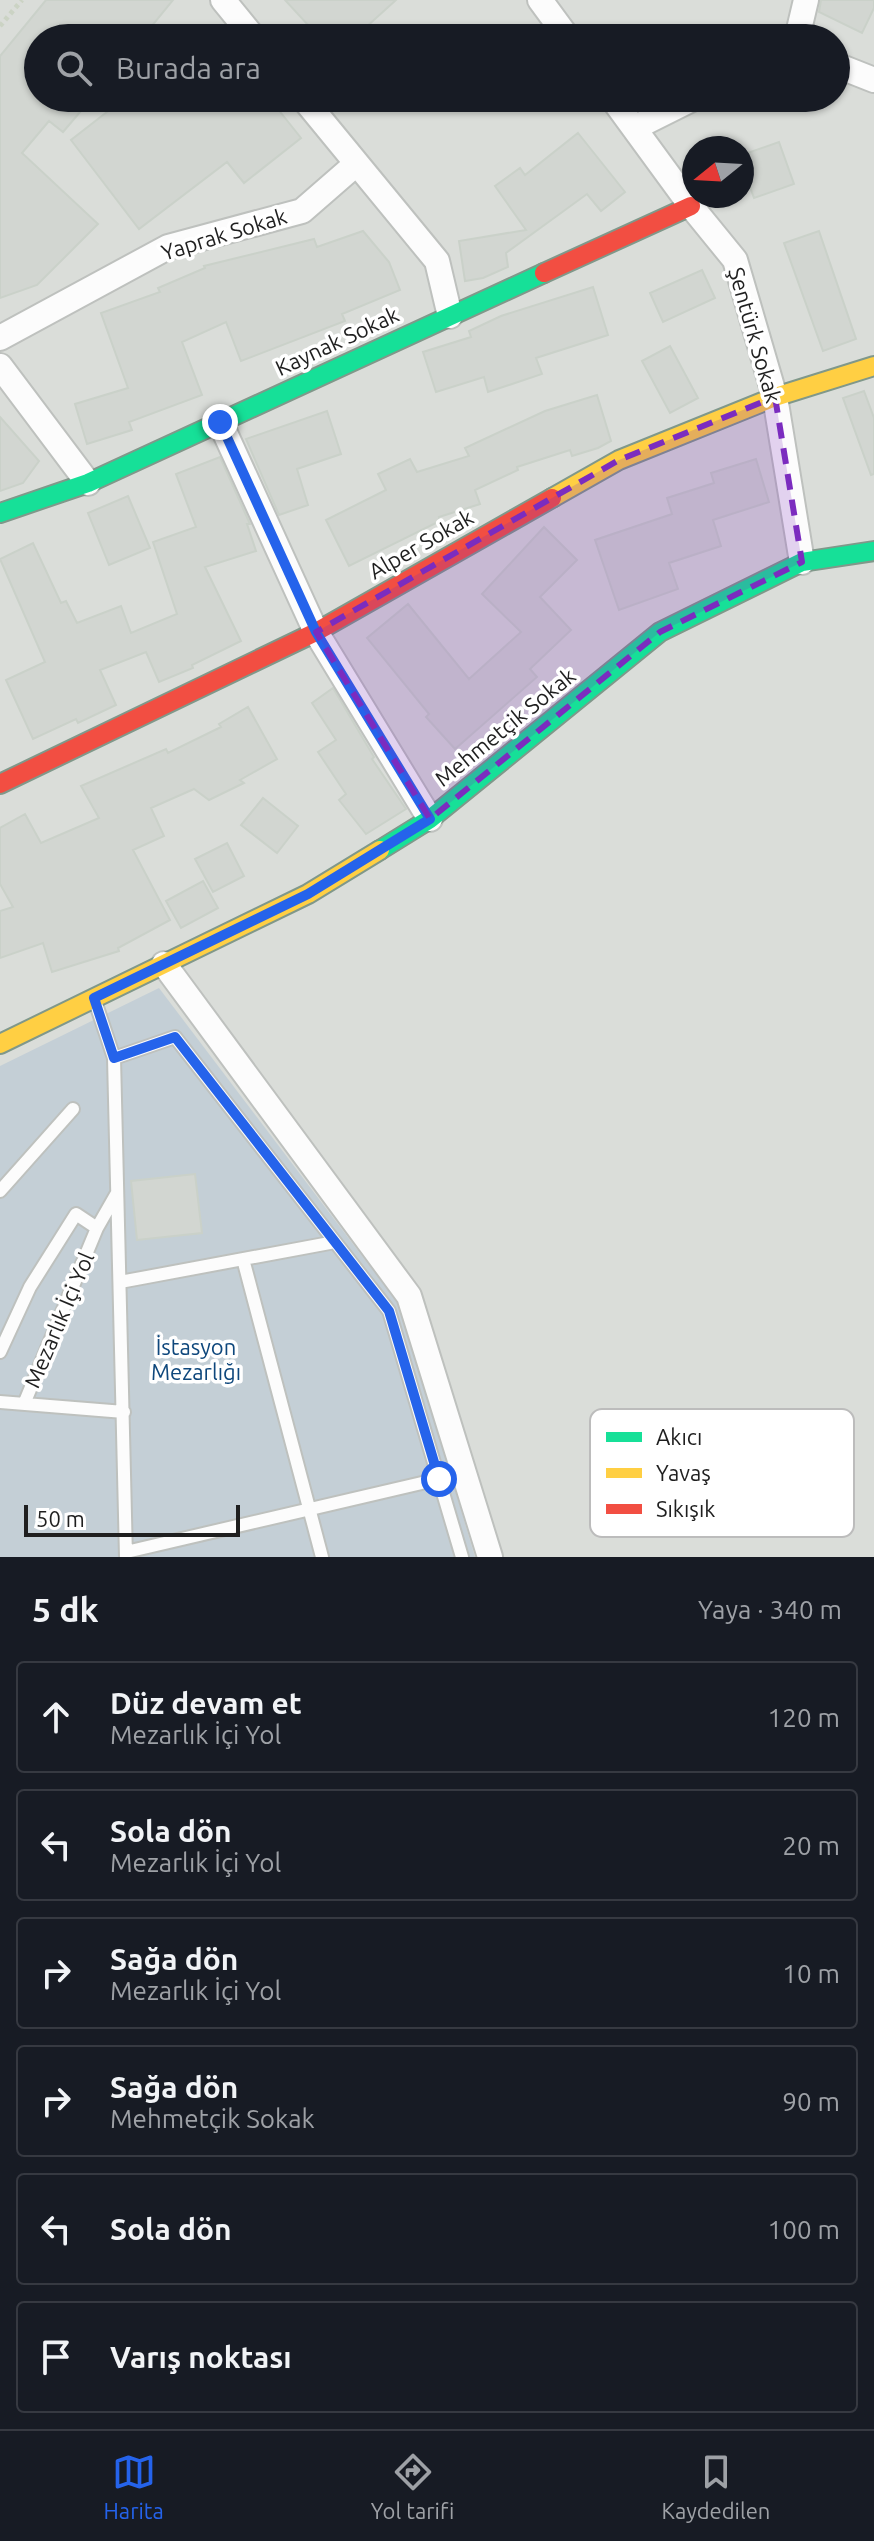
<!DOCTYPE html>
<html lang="tr">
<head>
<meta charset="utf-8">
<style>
  body { margin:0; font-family:Ubuntu,sans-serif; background:#20242c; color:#f1f3f6 }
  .compass { position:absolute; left:682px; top:136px; width:72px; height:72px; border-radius:50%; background:#171b24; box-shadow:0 2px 6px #0004; rotate:252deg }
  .scale { position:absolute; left:24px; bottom:20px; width:216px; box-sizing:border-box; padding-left:8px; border:4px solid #1f1f1f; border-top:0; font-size:22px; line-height:28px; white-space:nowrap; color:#1f1f1f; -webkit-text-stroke:6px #fff; paint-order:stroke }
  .stop { position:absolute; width:24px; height:24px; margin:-18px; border:6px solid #2563eb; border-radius:50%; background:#fff }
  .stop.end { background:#2563eb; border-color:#fff; box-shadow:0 2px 8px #0008 }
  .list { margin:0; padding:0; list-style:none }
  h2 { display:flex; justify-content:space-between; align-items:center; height:104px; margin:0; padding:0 32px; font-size:34px }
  h2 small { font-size:26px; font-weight:400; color:#9ea1a6 }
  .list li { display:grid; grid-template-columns:52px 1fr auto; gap:24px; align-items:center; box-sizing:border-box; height:112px; margin:0 16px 16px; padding:0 16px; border:2px solid #363941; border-radius:8px }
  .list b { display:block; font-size:30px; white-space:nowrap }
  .list p { margin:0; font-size:26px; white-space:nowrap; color:#9ea1a6 }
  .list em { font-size:26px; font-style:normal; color:#9ea1a6 }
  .icon { flex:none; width:44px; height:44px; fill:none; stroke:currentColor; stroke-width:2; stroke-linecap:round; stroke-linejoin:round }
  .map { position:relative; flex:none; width:874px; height:1557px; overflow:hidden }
  .search { position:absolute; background:#171b24; box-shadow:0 2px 6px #0004; left:24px; right:24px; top:24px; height:88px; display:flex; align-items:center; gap:20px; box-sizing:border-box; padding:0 28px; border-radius:44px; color:#9ea1a6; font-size:30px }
  .sheet { height:872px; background:#171b24 }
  nav { display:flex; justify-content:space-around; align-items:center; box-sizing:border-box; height:112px; border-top:2px solid #363941; background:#171b24; font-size:22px; color:#9ea1a6 }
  nav a { display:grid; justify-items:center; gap:4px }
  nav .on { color:#2563eb }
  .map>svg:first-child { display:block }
  .residential { fill:#daddd9; fill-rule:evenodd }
  .cemetery { fill:#c4cfd6 }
  .building { fill:#d2d6d1; stroke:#cad1c9; stroke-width:2 }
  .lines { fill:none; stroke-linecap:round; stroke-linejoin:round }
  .lane-casing { stroke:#bec1be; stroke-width:16 }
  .street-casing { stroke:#bec1be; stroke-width:28 }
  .fast-casing { stroke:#80988a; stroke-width:22 }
  .slow-casing { stroke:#80988a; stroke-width:22 }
  .jam-casing { stroke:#80988a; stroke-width:22 }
  .path { stroke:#cbd3c4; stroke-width:5; stroke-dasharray:4 4; stroke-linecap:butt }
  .lane { stroke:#fcfcfc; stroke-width:12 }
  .street { stroke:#fcfcfc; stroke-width:24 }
  .fast { stroke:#16e098; stroke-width:18 }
  .slow { stroke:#ffcf43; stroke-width:18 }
  .jam { stroke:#f24e42; stroke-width:18 }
  .route { stroke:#2563eb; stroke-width:10 }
  .marked { fill:#7b2cbf; fill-opacity:0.2; stroke:#7b2cbf; stroke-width:6; stroke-dasharray:16 10; stroke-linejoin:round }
  .labels { text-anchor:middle; stroke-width:7; stroke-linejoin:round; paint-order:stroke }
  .street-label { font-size:22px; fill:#1f1f1f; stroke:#fff }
  .park-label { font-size:22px; fill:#0e477c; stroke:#fff }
  .key { fill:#fff; stroke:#bcbcbc; stroke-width:2 }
  .key-label { font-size:22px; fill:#1f1f1f }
</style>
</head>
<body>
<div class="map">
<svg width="874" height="1557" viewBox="0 0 874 1557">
  <rect width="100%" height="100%" fill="#e8eee8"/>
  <path class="residential" d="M 0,0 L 874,0 L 874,1557 L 0,1557 ZM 38,38 L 836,38 L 836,98 L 38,98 ZM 694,148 L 742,148 L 742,196 L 694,196 Z"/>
  <path class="cemetery" d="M 159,988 L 400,1306 L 475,1557 L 0,1557 L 0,1066 Z"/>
  <path class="building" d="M 46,0 L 173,0 L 142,38 L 38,38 L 38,98 L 92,98 L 63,132 L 49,121 L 22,153 L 98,224 L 37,285 L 0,298 L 0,56 Z
    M 285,0 L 396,0 L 354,38 L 320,38 Z
    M 821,0 L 874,0 L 874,8 L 862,33 L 819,12 Z
    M 125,98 L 269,98 L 301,138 L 244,183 L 227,162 L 139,229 L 71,140 Z
    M 578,133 L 625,192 L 601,211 L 587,194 L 506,253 L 508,267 L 483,278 L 465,281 L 459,241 L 526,230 L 495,186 L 520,168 L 525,175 Z
    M 779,142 L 794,184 L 754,198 L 742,164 L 742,155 Z
    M 363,231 L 389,262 L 400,290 L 342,314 L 345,321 L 241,361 L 226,322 L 182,342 L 202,395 L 129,422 L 132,430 L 87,444 L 75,404 L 128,388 L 101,313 L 160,292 L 158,288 L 205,268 L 204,266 L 314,239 L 317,247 Z
    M 819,231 L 856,339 L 823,351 L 784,243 Z
    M 702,270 L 715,298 L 663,322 L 650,293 Z
    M 593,287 L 608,335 L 536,358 L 542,374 L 488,392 L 484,377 L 436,392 L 423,352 L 471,337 L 469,331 L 501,316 Z
    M 670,346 L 698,398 L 670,413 L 642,361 Z
    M 864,391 L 874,418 L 874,474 L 871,475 L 843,398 Z
    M 597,395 L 611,441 L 598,448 L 572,456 L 570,450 L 517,467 L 518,470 L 475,490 L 480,504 L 439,517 L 440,521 L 349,566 L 326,520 L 386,490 L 378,474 L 410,459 L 417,472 L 469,456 L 465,448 L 545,411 Z
    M 327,411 L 341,454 L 297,469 L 308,505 L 279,515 L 246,439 Z
    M 0,417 L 39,461 L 23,483 L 0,491 Z
    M 220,457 L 250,524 L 247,524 L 256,551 L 205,567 L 241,641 L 192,665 L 193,668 L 159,682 L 146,652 L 100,670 L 116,705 L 78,723 L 76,719 L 33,739 L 6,680 L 45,662 L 0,559 L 33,543 L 61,603 L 66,601 L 77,623 L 121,606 L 131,633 L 177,614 L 153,542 L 196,527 L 176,474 Z
    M 756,459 L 769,502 L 713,520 L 721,546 L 669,563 L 678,589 L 619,610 L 595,540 L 672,514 L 667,498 L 714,483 L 711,473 Z
    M 128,496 L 150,548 L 109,565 L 88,513 Z
    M 544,527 L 577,560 L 540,597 L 571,630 L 530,669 L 537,677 L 455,749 L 426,717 L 429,714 L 367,638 L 408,604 L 469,679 L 521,632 L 482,594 Z
    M 333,688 L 374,757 L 372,759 L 406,809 L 366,834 L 339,800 L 346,794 L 318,752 L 336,740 L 312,703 Z
    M 248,707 L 277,759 L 240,780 L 244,783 L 209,800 L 194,789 L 151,808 L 164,836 L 133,850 L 170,920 L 118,948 L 119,951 L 52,972 L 43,943 L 0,958 L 0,911 L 13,907 L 0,884 L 0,828 L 25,814 L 41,843 L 99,818 L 81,786 L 166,749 L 168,753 L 221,727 L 219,724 Z
    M 263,798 L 298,826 L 277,853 L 241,825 Z
    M 227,843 L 244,876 L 213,892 L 195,859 Z
    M 203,881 L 218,908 L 181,928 L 166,901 Z
    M 195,1174 L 202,1233 L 137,1240 L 131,1181 Z"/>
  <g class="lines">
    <g class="lane-casing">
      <path id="lane" d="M 95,1001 L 114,1058 L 126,1557
        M 114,1058 L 175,1037 L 389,1311 L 462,1557
        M 0,1191 L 73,1109
        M 97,1228 L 117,1193
        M 243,1259 L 322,1557
        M 120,1282 L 335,1242
        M 0,1352 L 30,1287 L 76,1214 L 97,1228 L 24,1404
        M 0,1402 L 124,1412
        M 126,1552 L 439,1479"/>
    </g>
    <g class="street-casing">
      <path id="street" d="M 223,0 L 254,38
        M 540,0 L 568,38
        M 797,38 L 806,0
        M 836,65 L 874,80
        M 303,98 L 437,261 L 450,316
        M 612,98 L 691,206 L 735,260 L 775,397 L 802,562
        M 634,128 L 694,98
        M 0,338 L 168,247 L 302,211 L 356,164
        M 0,366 L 88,483
        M 220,422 L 316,632 L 430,819
        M 164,964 L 409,1296 L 490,1557"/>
    </g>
    <g class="fast-casing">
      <path id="fast" d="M 0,513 L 88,483 L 544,273
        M 380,850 L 430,819 L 660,632 L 802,562 L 874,551"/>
    </g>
    <g class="slow-casing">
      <path id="slow" d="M 552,498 L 619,460 L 775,397 L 874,366
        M 0,1044 L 308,894 L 380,850"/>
    </g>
    <g class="jam-casing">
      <path id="jam" d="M 544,273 L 691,206
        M 0,784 L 316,632 L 552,498"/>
    </g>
    <path class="path" d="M 0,26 L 22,0"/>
    <use href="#lane" class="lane"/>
    <use href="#street" class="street"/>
    <use href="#fast" class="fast"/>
    <use href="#slow" class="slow"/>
    <use href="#jam" class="jam"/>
  </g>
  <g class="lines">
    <path class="route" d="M 220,422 L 316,632 L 430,819 L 308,894 L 94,998 L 114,1058 L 175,1037 L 389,1311 L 439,1479"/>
  </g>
  <path class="marked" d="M 775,397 L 802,562 L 660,632 L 430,819 L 316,632 L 619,460 Z"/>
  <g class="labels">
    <g class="street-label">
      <text transform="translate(224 234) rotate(-17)" y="8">Yaprak Sokak</text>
      <text transform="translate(755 335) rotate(74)" y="8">Şentürk Sokak</text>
      <text transform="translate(337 341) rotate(-25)" y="8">Kaynak Sokak</text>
      <text transform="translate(421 544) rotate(-30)" y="8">Alper Sokak</text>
      <text transform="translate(505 727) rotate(-39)" y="8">Mehmetçik Sokak</text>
      <text transform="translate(59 1320) rotate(-67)" y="8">Mezarlık İçi Yol</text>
    </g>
    <g class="park-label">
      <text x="196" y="1355">İstasyon<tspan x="196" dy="25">Mezarlığı</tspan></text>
    </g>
  </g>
  <rect x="590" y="1409" width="264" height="128" rx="12" class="key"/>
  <rect x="606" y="1432" width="36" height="10" fill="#16e098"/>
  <rect x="606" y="1468" width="36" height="10" fill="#ffcf43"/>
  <rect x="606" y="1504" width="36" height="10" fill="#f24e42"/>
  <g class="key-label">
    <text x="656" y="1445">Akıcı</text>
    <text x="656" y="1481">Yavaş</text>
    <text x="656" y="1517">Sıkışık</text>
  </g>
</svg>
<svg class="compass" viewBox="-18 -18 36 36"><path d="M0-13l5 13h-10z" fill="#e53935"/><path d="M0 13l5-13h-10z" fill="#9ea1a6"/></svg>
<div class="scale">50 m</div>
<div class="stop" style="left:439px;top:1479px"></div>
<div class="stop end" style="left:220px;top:422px"></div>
<div class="search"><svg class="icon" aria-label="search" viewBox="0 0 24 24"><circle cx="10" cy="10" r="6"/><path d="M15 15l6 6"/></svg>Burada ara</div>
</div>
<section class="sheet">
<h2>5 dk<small>Yaya · 340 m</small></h2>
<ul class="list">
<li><svg class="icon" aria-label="ahead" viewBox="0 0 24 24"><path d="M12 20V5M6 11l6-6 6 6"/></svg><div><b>Düz devam et</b><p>Mezarlık İçi Yol</p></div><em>120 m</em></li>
<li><svg class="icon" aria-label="left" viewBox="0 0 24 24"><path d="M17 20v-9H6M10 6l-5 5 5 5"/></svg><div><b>Sola dön</b><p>Mezarlık İçi Yol</p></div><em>20 m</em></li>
<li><svg class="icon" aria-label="right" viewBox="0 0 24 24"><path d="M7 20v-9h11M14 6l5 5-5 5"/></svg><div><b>Sağa dön</b><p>Mezarlık İçi Yol</p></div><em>10 m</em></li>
<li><svg class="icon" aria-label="right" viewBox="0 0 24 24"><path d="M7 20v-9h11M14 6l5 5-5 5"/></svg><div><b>Sağa dön</b><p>Mehmetçik Sokak</p></div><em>90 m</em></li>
<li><svg class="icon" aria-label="left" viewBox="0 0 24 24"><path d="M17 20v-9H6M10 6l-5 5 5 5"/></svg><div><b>Sola dön</b></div><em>100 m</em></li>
<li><svg class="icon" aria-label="arrive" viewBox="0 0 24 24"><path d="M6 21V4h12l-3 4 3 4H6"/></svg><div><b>Varış noktası</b></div></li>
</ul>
</section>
<nav>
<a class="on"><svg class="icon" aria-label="map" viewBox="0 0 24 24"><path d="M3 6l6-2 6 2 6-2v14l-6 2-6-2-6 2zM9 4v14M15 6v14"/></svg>Harita</a>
<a><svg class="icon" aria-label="directions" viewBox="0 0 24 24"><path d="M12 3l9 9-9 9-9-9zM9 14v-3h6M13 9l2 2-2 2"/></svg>Yol tarifi</a>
<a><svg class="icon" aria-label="saved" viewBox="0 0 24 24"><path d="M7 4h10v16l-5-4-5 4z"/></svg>Kaydedilen</a>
</nav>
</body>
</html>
